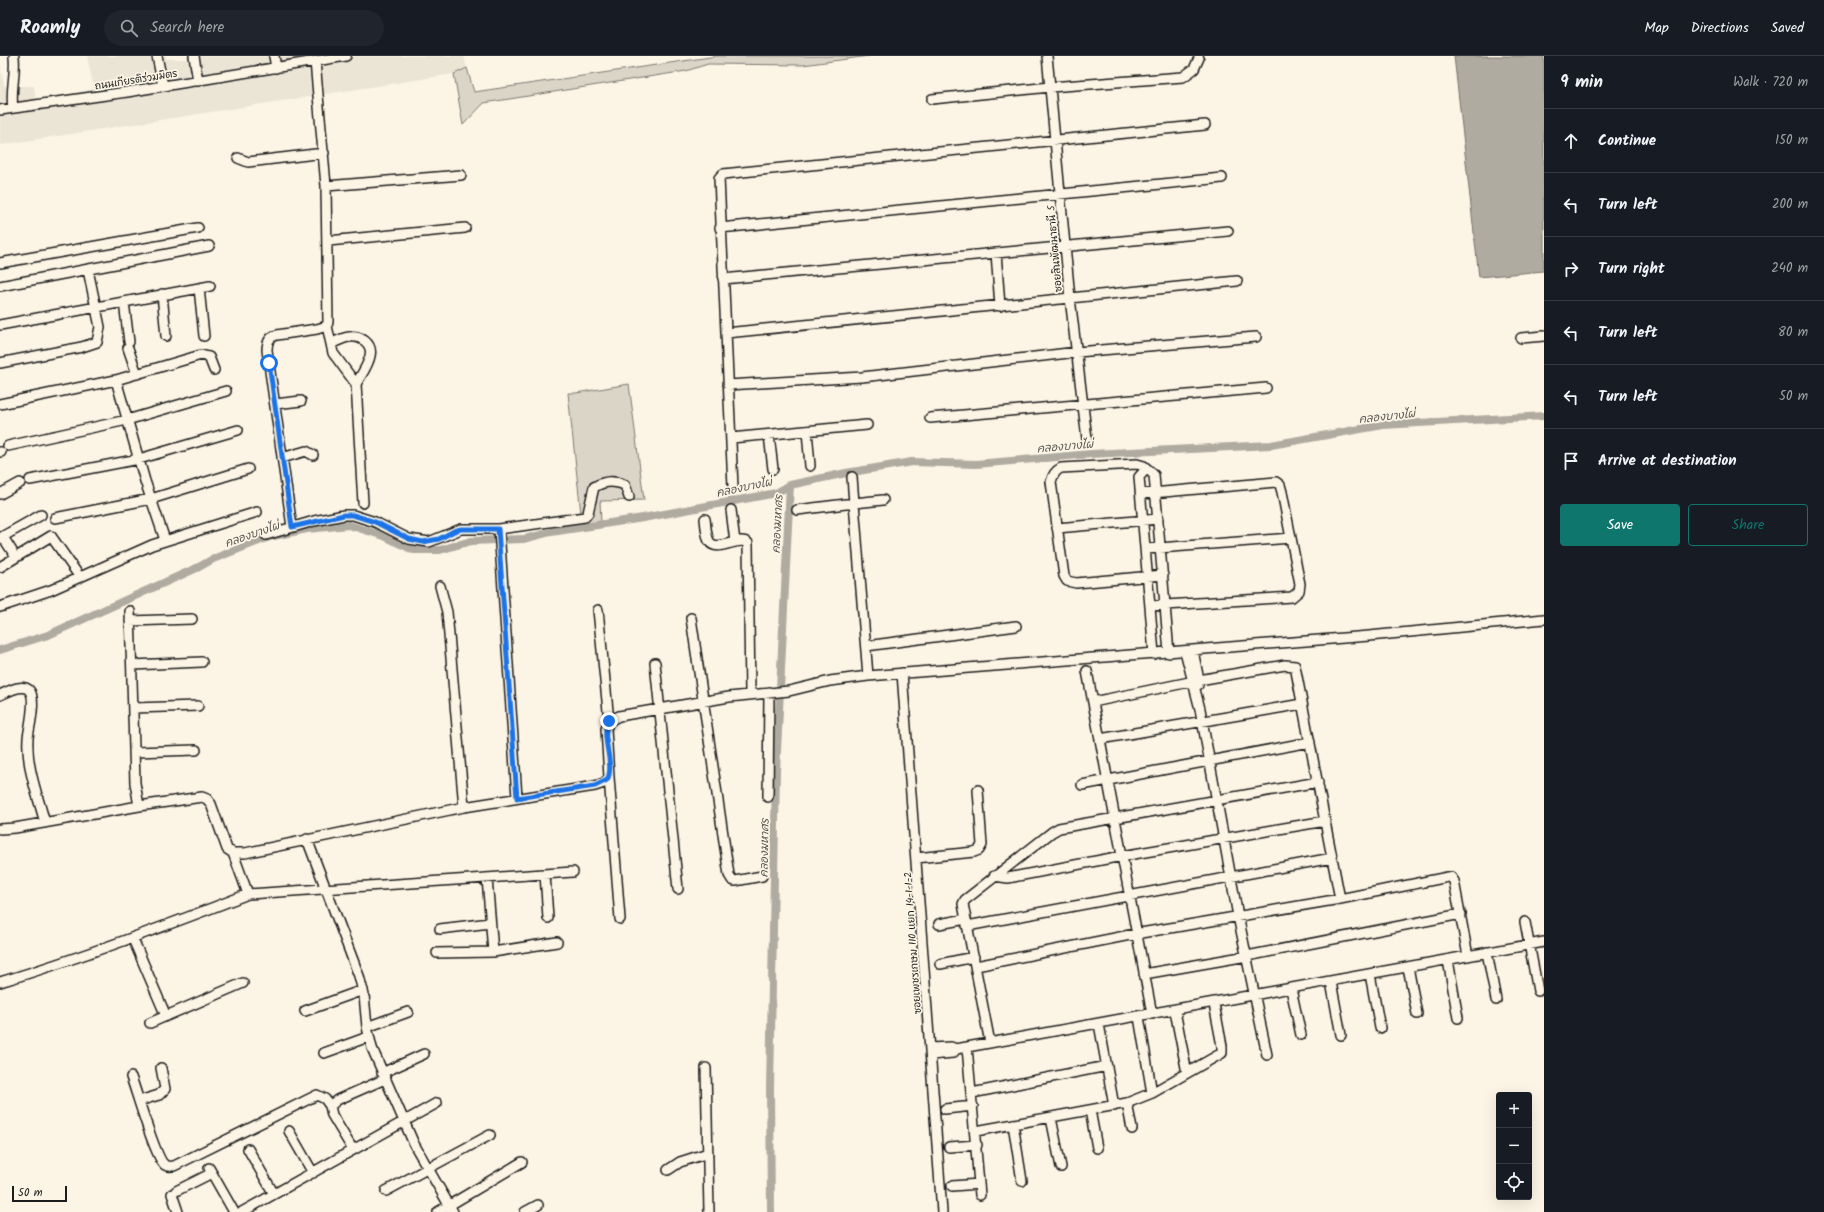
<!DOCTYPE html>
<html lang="en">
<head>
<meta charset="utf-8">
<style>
  body { margin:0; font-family:Kalam,"Playpen Sans Thai",sans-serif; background:#20242c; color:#f1f3f6 }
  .controls { position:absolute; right:12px; bottom:12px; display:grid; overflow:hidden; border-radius:4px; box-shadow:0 4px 16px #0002 }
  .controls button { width:36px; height:36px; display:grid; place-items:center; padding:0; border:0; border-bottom:1px solid #363941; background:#171b24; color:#f1f3f6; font:20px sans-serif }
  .scale { position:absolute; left:12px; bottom:10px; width:55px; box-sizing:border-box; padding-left:4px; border:2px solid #1c1c1c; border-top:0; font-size:11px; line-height:14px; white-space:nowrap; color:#1c1c1c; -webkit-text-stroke:3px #fcf5e5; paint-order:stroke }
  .stop { position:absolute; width:12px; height:12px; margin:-9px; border:3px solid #1a73e8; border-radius:50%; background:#fff }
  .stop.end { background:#1a73e8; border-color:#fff; box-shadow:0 1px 4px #0008 }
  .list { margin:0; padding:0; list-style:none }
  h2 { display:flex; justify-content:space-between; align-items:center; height:52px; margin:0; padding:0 16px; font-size:17px }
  h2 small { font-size:13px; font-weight:400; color:#9ea1a6 }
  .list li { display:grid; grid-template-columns:26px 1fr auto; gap:12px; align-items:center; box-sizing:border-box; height:64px; padding:0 16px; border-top:1px solid #363941 }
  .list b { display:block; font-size:15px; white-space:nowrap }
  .list em { font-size:13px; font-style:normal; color:#9ea1a6 }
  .actions { display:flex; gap:8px; padding:12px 16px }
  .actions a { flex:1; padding:9px 0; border:1px solid #0f766e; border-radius:4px; text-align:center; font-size:14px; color:#0f766e }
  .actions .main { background:#0f766e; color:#fff }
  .icon { flex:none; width:22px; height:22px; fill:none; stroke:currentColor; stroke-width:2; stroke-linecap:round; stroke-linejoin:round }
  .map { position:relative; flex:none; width:1544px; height:1156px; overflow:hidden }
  header { display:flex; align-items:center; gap:24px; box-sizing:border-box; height:56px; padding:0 20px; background:#171b24; border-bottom:1px solid #363941 }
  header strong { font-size:19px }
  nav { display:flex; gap:22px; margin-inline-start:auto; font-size:14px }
  .search { width:280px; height:36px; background:#20242c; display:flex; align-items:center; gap:10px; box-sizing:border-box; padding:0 14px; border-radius:22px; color:#9ea1a6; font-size:15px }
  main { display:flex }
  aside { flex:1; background:#171b24 }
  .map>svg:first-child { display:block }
  .built { fill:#ebe5d6 }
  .green { fill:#dbd5c8; stroke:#7c7872 }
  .water { fill:#b0aba1; stroke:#75726c }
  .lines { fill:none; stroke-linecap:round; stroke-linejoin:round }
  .canal { stroke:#b0aba1; stroke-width:8 }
  .minor-casing { stroke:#1c1c1c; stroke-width:12 }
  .minor { stroke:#fcf5e5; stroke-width:9 }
  .route { stroke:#1a73e8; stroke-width:5 }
  .labels { text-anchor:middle; stroke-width:3.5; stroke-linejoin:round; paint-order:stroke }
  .street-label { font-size:10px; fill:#1c1c1c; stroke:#fcf5e5 }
  .water-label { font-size:11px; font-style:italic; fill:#575551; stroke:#fcf5e5 }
</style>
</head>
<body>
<header>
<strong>Roamly</strong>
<div class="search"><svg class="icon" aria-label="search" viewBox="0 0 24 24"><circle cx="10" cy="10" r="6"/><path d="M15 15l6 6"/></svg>Search here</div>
<nav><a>Map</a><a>Directions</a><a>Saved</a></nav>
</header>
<main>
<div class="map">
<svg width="1544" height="1156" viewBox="0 0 1544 1156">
  <rect width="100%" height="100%" fill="#fcf5e5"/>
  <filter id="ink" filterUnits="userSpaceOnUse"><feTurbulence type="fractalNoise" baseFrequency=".025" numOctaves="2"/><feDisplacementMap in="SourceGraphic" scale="8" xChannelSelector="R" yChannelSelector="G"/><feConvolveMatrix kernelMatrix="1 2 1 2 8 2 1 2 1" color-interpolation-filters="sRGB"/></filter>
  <g filter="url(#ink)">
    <path class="built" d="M 87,0 L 166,0 L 167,3 L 187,3 L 187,0 L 464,0 L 467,12 L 454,18 L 0,89 L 0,8 L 4,30 L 34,30 L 36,45 L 94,33 Z"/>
    <path class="green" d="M 717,0 L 869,0 L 803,9 L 708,8 L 686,15 L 484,47 L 463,69 L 454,18 L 467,12 L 474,36 Z
      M 629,328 L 644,444 L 600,445 L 601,467 L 582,467 L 568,337 L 576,337 Z"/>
    <path class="water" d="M 1454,0 L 1544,0 L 1544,215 L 1479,221 Z"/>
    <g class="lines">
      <path class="canal" d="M 0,594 L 48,579 L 199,511 L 213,503 L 269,481 L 307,473 L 349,469 L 384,480 L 413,494 L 440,494 L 471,485 L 524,483 L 551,476 L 643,462 L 776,437 L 790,429 L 846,417 L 912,406 L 976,408 L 1091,398 L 1271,389 L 1383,369 L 1544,360
        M 771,1156 L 770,1033 L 776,716 L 790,429"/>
      <g class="minor-casing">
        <path id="minor" d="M 157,0 L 163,30
          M 194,0 L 198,25
          M 274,0 L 276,12
          M 1047,0 L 1070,242 L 1087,383
          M 315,5 L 326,130 L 461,119
          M 932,43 L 1050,31 L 1183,21 L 1194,13 L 1199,2
          M 13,52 C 10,35 16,19 14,1
          M 0,54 L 127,36 L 346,0
          M 238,102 L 248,106 L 324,97
          M 720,172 L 1222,122
          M 328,185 L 465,172
          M 996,197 L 1000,250
          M 0,207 L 198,172
          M 723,223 L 1228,175
          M 0,230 L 209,190
          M 199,232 L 204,280
          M 162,238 L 166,280
          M 124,246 L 129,286
          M 0,269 L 210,230
          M 327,270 L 333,297 L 356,328 L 363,447
          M 726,277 L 1237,225
          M 1521,282 L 1544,280
          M 331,288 C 337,285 342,282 349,281 C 360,279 373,287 370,300 C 368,310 361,319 356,328
          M 128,292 L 137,318
          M 0,307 L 82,291 L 97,286 L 100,271 L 88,214
          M 728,329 L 862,321 L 1077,296 L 1256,281
          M 0,348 L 116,324
          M 275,348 L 301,345
          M 930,362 L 1266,332
          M 807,375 L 810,410
          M 769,379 L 773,413
          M 731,382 L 867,369
          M 8,390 L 127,364 L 226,335
          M 0,396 L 1,396
          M 282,402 L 306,395 L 313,399
          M 1146,413 L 1139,421 L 1154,598
          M 852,421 L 854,447 L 883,444
          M 30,424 L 139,403 L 238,374
          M 733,431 L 719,122 L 723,118 L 1205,69
          M 0,438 L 20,427
          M 1141,438 L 1276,426 L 1280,429 L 1282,436 L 1300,528 L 1299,535 L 1292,541 L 1150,550
          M 731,454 L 735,486
          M 797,454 L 854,447 L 868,620
          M 55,462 L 151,443 L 248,413
          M 705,463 C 706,470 706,479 709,485 C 717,498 738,479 748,487 L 750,638
          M 292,471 L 267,294 C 267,286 269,281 277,279 L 317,273 L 327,270 L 328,266 L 326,130
          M 1057,472 L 1158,463
          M 499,473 L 517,742
          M 266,479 L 314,465 L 344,459 L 353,459 L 375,466 L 409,483 L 429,486 L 461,473 L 499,473 L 585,461 L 588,457 L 594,431 C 604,425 614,424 625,429 L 629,441
          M 3,481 L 12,495
          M 0,482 L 41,459
          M 165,484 L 145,425 L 116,324 L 201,299 L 209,301 L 214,314
          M 1146,493 L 1291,482
          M 0,511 L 51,480 L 79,520
          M 1163,519 L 1076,527 L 1067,525 L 1064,520 L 1051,426 C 1053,419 1055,415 1061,412 L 1137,408 L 1144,410 L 1154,419 L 1169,597
          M 440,530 L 447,556 L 464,751
          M 0,551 L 51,534 L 152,489 L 257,456
          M 598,554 L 609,665
          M 130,555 L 135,727 L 139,750
          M 691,562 L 729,819 L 732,824 L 735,825 L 762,820
          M 130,565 L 192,563
          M 866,590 L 1016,570
          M 1185,595 L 1200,653 L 1238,860 L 1267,999
          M 1193,595 L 1199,624 L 1198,629
          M 655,607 L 678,833
          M 132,609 L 202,606
          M 1087,615 L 1152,958
          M 902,617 L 942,1156
          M 0,639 C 7,636 22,627 29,634 C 37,642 29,672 28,682 C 26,711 38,740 45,767
          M 1093,646 L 1199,624 L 1285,609 L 1295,610 L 1340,843
          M 133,652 L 198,650
          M 1100,683 L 1302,648
          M 135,696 L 196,694
          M 609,721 L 620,863
          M 1082,729 L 1310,686
          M 768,741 L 769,636
          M 0,773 L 15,772 L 139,750 L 202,741 L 207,743 L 211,748 L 227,793 L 233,797 L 245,797 L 464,751 L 595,730 L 604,727 L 609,721 L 606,673 L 609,665 L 619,660 L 729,641 L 789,635 L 830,625 L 868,620 L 1369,580 L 1544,563
          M 307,783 L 359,920 L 364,939 L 367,971 L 372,992 L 414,1088 L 453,1156
          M 916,802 L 974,796 L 979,794 L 982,789 L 978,734
          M 545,818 L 548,862
          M 994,820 L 1008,822 L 1122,800 L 1325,765
          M 487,822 L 493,896
          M 248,838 L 573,816
          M 1525,866 L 1538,935
          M 939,868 L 966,863
          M 967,870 L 1332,802
          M 440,873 L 490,867
          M 133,883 L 166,960
          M 1487,896 L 1496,944
          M 437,897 L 493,896 L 557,886
          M 1448,904 L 1458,962
          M 940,908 L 974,901
          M 976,910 L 1135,878 L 1340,843 L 1448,821 L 1451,821 L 1454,825 L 1468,900
          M 1408,911 L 1417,958
          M 1144,918 L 1247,900 L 1461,858
          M 1370,918 L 1380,972
          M 0,926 C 84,901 166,870 248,838 L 233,797
          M 1331,926 L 1341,979
          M 1291,933 L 1301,979
          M 305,955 L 363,934
          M 1175,955 L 1187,1017
          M 1139,961 L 1152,1037
          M 150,967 L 243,927
          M 1099,968 L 1114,1050
          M 367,971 L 408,956
          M 990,987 L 963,848 L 965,844 L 1052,776 L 1059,772 L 1318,726
          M 967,991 L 980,1139
          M 930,992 L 951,991 L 956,993 C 1152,958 1348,923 1544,886
          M 324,997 L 368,981
          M 931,999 L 953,997 L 956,993
          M 706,1012 L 709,1156
          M 382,1017 L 424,998
          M 131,1021 C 136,1034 156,1104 165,1109 C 168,1111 171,1110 174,1110 L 317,1039 L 325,1043 L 330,1050
          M 972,1037 L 1107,1010
          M 139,1045 L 159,1039 L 165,1033 L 161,1012
          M 1127,1047 L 1132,1073
          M 945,1053 L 973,1050
          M 1090,1054 L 1097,1092
          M 1051,1062 L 1061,1111
          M 1013,1068 L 1022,1125
          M 289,1075 L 313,1117
          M 976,1075 L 1127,1047 L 1152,1037 L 1222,997 L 1222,990 L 1214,948
          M 949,1091 L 977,1089
          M 248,1093 L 274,1138
          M 353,1094 L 332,1059 L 330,1050 L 337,1044 L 385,1023
          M 209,1112 L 234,1156
          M 668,1114 L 680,1106 L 708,1097
          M 952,1130 L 979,1128
          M 176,1135 L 212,1117
          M 386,1135 L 490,1079
          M 172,1138 L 178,1156
          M 242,1156 L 437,1047
          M 438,1156 L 522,1106
          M 525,1156 L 538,1149"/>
      </g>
      <use href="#minor" class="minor"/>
    </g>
  </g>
  <g class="lines" filter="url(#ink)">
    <path class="route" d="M 269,307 L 292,471 L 344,459 L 353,459 L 375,466 L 409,483 L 423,486 L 439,483 L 454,475 L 461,473 L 498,473 L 517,742 L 595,730 L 607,724 C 616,708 599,679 609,665"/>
  </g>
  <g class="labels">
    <g class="street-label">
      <text transform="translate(136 23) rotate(-9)" y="4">ถนนเกียรติร่วมมิตร</text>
      <text transform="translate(1054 193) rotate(-95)" y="4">ซอยสินพัฒนาธานี 5</text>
      <text transform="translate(912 887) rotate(-94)" y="4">ซอยเพชรเกษม 110 แยก 14-1-1-2</text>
    </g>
    <g class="water-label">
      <text transform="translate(1387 360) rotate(-6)" y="4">คลองบางไผ่</text>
      <text transform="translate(1065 390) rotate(-5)" y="4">คลองบางไผ่</text>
      <text transform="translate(744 431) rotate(-12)" y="4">คลองบางไผ่</text>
      <text transform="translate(777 468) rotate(-87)" y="4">คลองมหาศร</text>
      <text transform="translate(252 478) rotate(-19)" y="4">คลองบางไผ่</text>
      <text transform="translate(764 792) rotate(-89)" y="4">คลองมหาศร</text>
    </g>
  </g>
</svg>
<div class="controls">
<button>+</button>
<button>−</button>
<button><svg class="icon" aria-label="locate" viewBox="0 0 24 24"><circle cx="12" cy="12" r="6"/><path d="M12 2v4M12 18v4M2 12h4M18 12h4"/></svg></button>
</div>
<div class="scale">50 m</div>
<div class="stop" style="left:269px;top:307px"></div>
<div class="stop end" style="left:609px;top:665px"></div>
</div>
<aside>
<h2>9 min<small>Walk · 720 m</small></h2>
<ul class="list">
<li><svg class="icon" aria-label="ahead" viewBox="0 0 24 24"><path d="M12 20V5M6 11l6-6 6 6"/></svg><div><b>Continue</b></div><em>150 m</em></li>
<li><svg class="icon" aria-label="left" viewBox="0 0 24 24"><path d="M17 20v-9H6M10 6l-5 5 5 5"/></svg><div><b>Turn left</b></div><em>200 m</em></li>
<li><svg class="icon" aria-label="right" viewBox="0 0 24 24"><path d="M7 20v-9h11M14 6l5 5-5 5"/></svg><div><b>Turn right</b></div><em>240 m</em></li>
<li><svg class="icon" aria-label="left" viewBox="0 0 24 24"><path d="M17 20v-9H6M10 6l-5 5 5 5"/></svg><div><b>Turn left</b></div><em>80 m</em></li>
<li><svg class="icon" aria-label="left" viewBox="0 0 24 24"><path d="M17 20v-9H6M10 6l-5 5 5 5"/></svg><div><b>Turn left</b></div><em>50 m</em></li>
<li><svg class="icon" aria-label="arrive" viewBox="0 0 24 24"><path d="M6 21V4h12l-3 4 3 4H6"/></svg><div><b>Arrive at destination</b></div></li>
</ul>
<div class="actions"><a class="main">Save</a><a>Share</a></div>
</aside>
</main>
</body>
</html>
